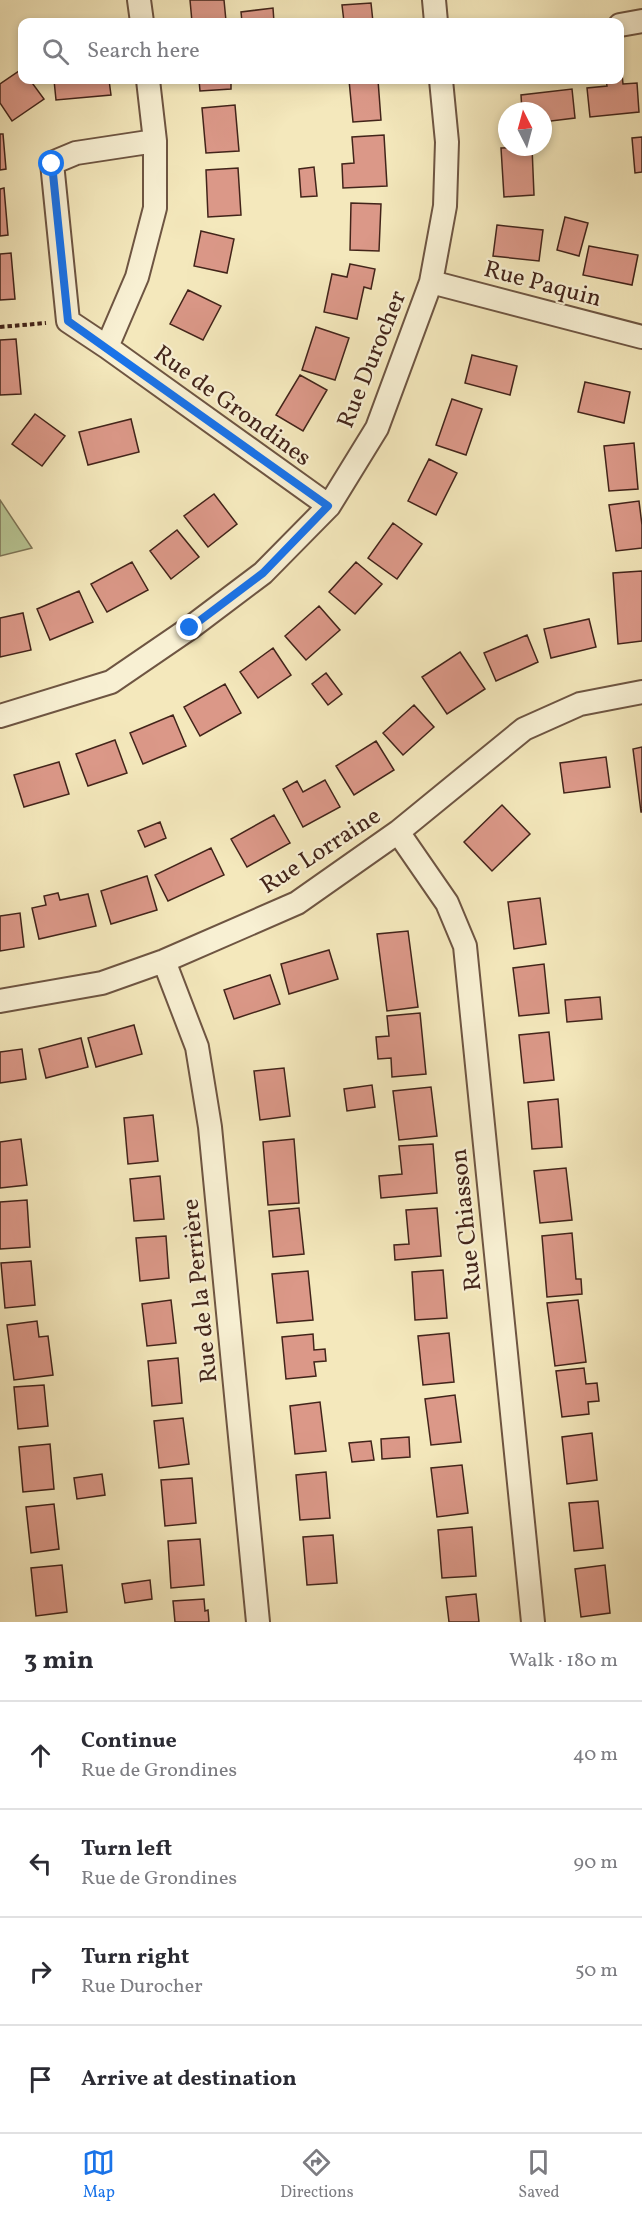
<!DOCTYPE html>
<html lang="en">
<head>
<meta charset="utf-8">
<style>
  body { margin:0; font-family:Vollkorn,serif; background:#f7f7f7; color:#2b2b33 }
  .compass { position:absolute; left:498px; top:102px; width:54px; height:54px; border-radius:50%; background:#fff; box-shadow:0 3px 9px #0003; rotate:354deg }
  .stop { position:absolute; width:18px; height:18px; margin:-14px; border:4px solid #1a73e8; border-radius:50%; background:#fff }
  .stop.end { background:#1a73e8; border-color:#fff; box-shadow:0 2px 6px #0008 }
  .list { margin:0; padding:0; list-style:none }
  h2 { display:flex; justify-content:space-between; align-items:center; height:78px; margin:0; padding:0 24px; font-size:26px }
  h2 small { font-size:20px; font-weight:400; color:#7c7c81 }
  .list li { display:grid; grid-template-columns:39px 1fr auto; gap:18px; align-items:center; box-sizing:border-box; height:108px; padding:0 24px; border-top:2px solid #e1e1e2 }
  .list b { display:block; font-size:22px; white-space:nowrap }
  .list p { margin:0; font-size:20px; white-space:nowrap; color:#7c7c81 }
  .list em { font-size:20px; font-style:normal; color:#7c7c81 }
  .icon { flex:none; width:33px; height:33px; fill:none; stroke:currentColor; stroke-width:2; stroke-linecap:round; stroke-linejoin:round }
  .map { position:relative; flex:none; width:642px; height:1622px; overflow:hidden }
  .search { position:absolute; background:#fff; box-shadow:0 3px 9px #0003; left:18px; right:18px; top:18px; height:66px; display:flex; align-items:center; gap:15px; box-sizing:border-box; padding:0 21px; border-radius:12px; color:#7c7c81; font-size:22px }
  .sheet { height:510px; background:#fff }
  nav { display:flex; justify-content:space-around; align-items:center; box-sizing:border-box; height:84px; border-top:2px solid #e1e1e2; background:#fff; font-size:16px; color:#7c7c81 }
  nav a { display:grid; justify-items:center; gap:3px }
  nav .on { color:#1a73e8 }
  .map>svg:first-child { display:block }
  .green { fill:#b8c694; stroke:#7d7557; stroke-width:1.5 }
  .building { fill:#db9888; stroke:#42241a; stroke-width:1.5 }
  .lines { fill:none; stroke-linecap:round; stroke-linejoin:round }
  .street-casing { stroke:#6e5542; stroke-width:26 }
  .path { stroke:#42241a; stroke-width:4; stroke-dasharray:4.5 3; stroke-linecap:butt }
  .street { stroke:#f8f0d3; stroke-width:22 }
  .route { stroke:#1a73e8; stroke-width:8 }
  .labels { text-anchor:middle; stroke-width:4.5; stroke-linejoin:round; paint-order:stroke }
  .street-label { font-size:24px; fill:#42241a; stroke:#f8f0d3 }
</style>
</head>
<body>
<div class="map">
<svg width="642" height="1622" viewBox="0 0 642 1622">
  <rect width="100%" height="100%" fill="#f4e8bc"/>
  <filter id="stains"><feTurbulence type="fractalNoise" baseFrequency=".00333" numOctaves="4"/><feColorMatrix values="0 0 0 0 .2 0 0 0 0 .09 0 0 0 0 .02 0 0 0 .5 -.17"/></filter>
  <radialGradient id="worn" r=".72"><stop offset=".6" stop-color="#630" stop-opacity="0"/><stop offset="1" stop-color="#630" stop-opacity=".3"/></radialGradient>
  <path class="green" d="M 0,500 L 32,548 L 0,556 Z"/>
  <path class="building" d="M 190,0 L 224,0 L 226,21 L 192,22 Z
    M 371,3 L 373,22 L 344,22 L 342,5 Z
    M 273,8 L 274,22 L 242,22 L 241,12 Z
    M 22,69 L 22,80 L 30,80 L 44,99 L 12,121 L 0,103 L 0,84 Z
    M 620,74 L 622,74 L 623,84 L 637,83 L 639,112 L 590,117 L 587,88 L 607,86 L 606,80 L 620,80 Z
    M 54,80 L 109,80 L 111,95 L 56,100 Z
    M 199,80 L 231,80 L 231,89 L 200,91 Z
    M 349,80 L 378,80 L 381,120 L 353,122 Z
    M 572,89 L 575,118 L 543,122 L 543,111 L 522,111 L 521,95 Z
    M 235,105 L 239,151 L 206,153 L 202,108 Z
    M 0,134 L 3,134 L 6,169 L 0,170 Z
    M 384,135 L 387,186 L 343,188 L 342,164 L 354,163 L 352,137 Z
    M 642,137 L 642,172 L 635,173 L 632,138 Z
    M 532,147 L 534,195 L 504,197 L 501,148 Z
    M 314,167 L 317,196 L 301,197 L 299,169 Z
    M 238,168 L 241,215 L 208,217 L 206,170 Z
    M 4,188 L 8,235 L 0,236 L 0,189 Z
    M 351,203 L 381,204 L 379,251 L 350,250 Z
    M 565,217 L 588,223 L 579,256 L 557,250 Z
    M 497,225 L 543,230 L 539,261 L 493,256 Z
    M 201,231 L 234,239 L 227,273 L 194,266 Z
    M 589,246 L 638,255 L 632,285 L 583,275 Z
    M 11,253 L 15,299 L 0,300 L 0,254 Z
    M 350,264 L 375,269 L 371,289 L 364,287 L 357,319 L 324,312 L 332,274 L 347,277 Z
    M 188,290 L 221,306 L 203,340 L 170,324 Z
    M 316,327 L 349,338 L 335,380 L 302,370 Z
    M 16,339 L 21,394 L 0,395 L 0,340 Z
    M 472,355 L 517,366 L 510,395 L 465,383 Z
    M 300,375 L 327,390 L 303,431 L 276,415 Z
    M 585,382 L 630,392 L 624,423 L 578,412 Z
    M 452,399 L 482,409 L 466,455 L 436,445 Z
    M 35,414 L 65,436 L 42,466 L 12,444 Z
    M 131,419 L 139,452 L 88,465 L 79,432 Z
    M 634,443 L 638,489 L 609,491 L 604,446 Z
    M 429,459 L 457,473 L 436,515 L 408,501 Z
    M 214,494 L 237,524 L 208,547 L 184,516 Z
    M 639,501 L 642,525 L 642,548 L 616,551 L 609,505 Z
    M 393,523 L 422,544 L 397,579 L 368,558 Z
    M 177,530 L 199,557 L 171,579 L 150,551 Z
    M 132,562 L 148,590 L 107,612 L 91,584 Z
    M 356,562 L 382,584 L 355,614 L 329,592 Z
    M 642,571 L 642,641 L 618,644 L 613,573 Z
    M 79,591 L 93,622 L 50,640 L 37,609 Z
    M 319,606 L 340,630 L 306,660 L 285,636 Z
    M 23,613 L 31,650 L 0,657 L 0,618 Z
    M 589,619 L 596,647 L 551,658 L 544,629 Z
    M 527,635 L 538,662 L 496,681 L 484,653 Z
    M 273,648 L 291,675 L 258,698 L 240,672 Z
    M 460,652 L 485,689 L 447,714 L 422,677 Z
    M 326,673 L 342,694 L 328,705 L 312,684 Z
    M 225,684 L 241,713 L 200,736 L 184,707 Z
    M 414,705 L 434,727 L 403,755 L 383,733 Z
    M 173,715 L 186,746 L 143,764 L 130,733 Z
    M 115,740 L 127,773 L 88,786 L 76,754 Z
    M 376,741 L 394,770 L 354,795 L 336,766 Z
    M 642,747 L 642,812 L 641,812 L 633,749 Z
    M 606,757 L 610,787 L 564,793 L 560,763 Z
    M 59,762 L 69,794 L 24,807 L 14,775 Z
    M 325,780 L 340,807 L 303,827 L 283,789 L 297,781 L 303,792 Z
    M 502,805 L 530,834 L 492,871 L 464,842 Z
    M 274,815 L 290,843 L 247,867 L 231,839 Z
    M 160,822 L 166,838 L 145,847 L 138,831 Z
    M 211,848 L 224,875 L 168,901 L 155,875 Z
    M 147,876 L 157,910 L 111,924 L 101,891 Z
    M 58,893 L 60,900 L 88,894 L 96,926 L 39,939 L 32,908 L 46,905 L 44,896 Z
    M 540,898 L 546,944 L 514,949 L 508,902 Z
    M 20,913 L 24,947 L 0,951 L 0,916 Z
    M 408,931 L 418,1007 L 387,1011 L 377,934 Z
    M 329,950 L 338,979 L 289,994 L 281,964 Z
    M 544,964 L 549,1013 L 519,1016 L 513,968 Z
    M 270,975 L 280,1004 L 234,1019 L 224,990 Z
    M 600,997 L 602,1019 L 567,1022 L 565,1000 Z
    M 420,1013 L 426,1074 L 392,1077 L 391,1058 L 378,1059 L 376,1037 L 389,1036 L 387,1016 Z
    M 134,1025 L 142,1054 L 96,1067 L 88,1038 Z
    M 549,1032 L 554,1080 L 524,1083 L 519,1035 Z
    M 81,1038 L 88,1067 L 46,1078 L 39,1049 Z
    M 22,1049 L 26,1079 L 0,1083 L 0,1052 Z
    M 284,1068 L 290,1116 L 260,1120 L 254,1071 Z
    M 372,1085 L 375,1107 L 347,1111 L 344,1089 Z
    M 431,1087 L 437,1136 L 399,1140 L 393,1091 Z
    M 558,1099 L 562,1147 L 532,1149 L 528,1102 Z
    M 153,1115 L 158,1161 L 128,1164 L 124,1118 Z
    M 21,1139 L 27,1185 L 0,1188 L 0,1142 Z
    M 294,1139 L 299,1203 L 268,1205 L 263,1142 Z
    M 433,1144 L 437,1193 L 381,1198 L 379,1176 L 402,1174 L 399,1146 Z
    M 566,1168 L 572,1220 L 540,1223 L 534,1171 Z
    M 160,1176 L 164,1219 L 134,1221 L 130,1179 Z
    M 27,1200 L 30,1247 L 0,1249 L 0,1202 Z
    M 299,1208 L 304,1254 L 273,1257 L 269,1211 Z
    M 437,1208 L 441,1256 L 395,1260 L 394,1245 L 409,1244 L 406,1210 Z
    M 572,1233 L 576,1279 L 581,1279 L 582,1294 L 547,1297 L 542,1236 Z
    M 166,1236 L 169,1278 L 140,1281 L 136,1238 Z
    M 31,1261 L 35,1305 L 5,1308 L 1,1263 Z
    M 443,1270 L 447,1318 L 415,1320 L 412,1272 Z
    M 308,1271 L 313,1320 L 277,1323 L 272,1274 Z
    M 171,1300 L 176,1343 L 147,1346 L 142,1304 Z
    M 578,1300 L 586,1362 L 555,1366 L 547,1303 Z
    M 37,1321 L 39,1337 L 48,1336 L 53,1375 L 14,1380 L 7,1325 Z
    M 449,1333 L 454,1382 L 423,1385 L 418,1336 Z
    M 313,1334 L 314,1350 L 325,1349 L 326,1361 L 314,1362 L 316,1376 L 286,1379 L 282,1337 Z
    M 178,1358 L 182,1403 L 152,1406 L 148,1361 Z
    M 584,1368 L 586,1384 L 597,1383 L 599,1401 L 588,1402 L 589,1414 L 562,1417 L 556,1371 Z
    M 44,1385 L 48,1426 L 18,1429 L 14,1387 Z
    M 455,1395 L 461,1442 L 431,1445 L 425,1399 Z
    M 320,1402 L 326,1451 L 295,1454 L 290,1406 Z
    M 183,1418 L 189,1464 L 159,1468 L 154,1421 Z
    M 592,1433 L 597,1480 L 567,1484 L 562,1437 Z
    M 409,1437 L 410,1457 L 382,1459 L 381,1439 Z
    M 371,1441 L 374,1460 L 352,1462 L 349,1443 Z
    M 50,1444 L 54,1489 L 23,1492 L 19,1447 Z
    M 462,1465 L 468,1513 L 437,1517 L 431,1468 Z
    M 326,1472 L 330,1518 L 300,1520 L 296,1475 Z
    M 102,1474 L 105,1495 L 77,1499 L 74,1478 Z
    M 192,1478 L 196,1523 L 165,1526 L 161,1480 Z
    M 598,1501 L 603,1548 L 574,1551 L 569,1503 Z
    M 54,1504 L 59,1549 L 31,1553 L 26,1507 Z
    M 472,1527 L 476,1576 L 442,1578 L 438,1530 Z
    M 333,1535 L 337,1583 L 307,1585 L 303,1537 Z
    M 200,1539 L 204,1585 L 171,1588 L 168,1541 Z
    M 62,1565 L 67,1612 L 36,1616 L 31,1568 Z
    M 605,1565 L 610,1613 L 581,1617 L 575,1569 Z
    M 150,1580 L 152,1599 L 125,1603 L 122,1584 Z
    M 476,1594 L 479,1622 L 449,1622 L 446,1597 Z
    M 204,1599 L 205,1611 L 208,1610 L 209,1622 L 175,1622 L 173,1601 Z"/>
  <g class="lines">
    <g class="street-casing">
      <path id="street" d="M 139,0 L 142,22
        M 434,0 L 436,22
        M 620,25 L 642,21
        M 148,80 L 155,141 L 155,208 L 137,277 L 107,347 L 329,506
        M 431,282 L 642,337
        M 107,347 L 68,321 L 52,163 L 76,153 L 155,141
        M 0,716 L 111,682 L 190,628 L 263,573 L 329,506 L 377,428 L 431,282 L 445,206 L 447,142 L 441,80
        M 398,832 L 447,903 L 465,946 L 533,1622
        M 164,961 L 197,1047 L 210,1127 L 258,1622
        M 0,1001 L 102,983 L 164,961 L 297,903 L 398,832 L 524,729 L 580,704 L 642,692"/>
    </g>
    <path class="path" d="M 0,327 L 46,323"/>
    <use href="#street" class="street"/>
  </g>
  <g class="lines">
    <path class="route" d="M 52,164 L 68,321 L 328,506 L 263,573 L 190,628"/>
  </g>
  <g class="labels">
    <g class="street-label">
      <text transform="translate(543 283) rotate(15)" y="8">Rue Paquin</text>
      <text transform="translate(371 359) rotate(-68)" y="8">Rue Durocher</text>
      <text transform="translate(233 405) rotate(36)" y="8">Rue de Grondines</text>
      <text transform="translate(320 850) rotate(-33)" y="8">Rue Lorraine</text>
      <text transform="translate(465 1220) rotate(-96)" y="8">Rue Chiasson</text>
      <text transform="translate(199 1291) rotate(-96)" y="8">Rue de la Perrière</text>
    </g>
  </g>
  <rect width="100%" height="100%" filter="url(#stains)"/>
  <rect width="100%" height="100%" fill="url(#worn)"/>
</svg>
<svg class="compass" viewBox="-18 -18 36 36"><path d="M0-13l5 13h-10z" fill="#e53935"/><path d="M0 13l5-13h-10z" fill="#7c7c81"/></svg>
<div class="stop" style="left:52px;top:164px"></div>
<div class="stop end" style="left:190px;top:628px"></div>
<div class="search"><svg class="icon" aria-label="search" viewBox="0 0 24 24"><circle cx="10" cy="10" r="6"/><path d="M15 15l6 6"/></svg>Search here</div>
</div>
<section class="sheet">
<h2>3 min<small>Walk · 180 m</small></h2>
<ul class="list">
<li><svg class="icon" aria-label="ahead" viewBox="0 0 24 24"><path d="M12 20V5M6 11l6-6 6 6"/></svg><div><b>Continue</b><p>Rue de Grondines</p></div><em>40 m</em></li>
<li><svg class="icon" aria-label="left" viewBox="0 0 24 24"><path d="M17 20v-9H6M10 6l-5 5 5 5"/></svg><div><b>Turn left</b><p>Rue de Grondines</p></div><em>90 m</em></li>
<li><svg class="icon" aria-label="right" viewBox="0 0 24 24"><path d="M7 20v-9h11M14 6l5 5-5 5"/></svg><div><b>Turn right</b><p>Rue Durocher</p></div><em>50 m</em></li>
<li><svg class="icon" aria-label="arrive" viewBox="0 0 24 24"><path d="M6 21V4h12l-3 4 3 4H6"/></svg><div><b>Arrive at destination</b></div></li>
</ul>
</section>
<nav>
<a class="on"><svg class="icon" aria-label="map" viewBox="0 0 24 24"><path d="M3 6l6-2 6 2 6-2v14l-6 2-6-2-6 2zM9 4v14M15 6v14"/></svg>Map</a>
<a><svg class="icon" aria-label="directions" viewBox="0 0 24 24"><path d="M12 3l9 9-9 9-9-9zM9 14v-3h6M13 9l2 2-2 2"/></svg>Directions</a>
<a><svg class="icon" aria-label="saved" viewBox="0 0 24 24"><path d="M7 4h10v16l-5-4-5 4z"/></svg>Saved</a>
</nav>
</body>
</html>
